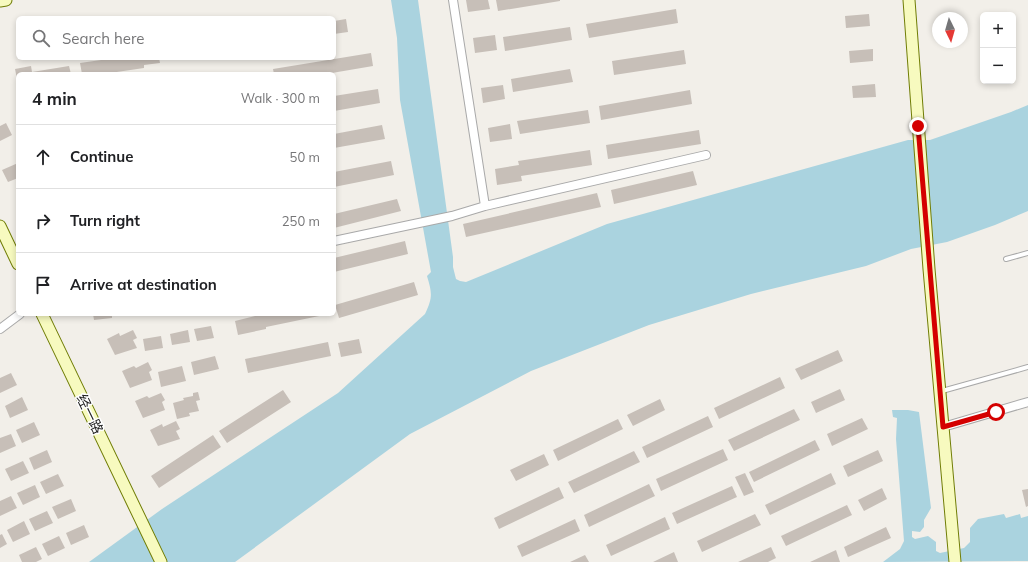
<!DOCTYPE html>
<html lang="en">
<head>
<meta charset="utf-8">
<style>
  body { margin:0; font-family:Mulish,"Noto Sans SC",sans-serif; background:#f6f6f6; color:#202124 }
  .controls { position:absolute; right:12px; top:12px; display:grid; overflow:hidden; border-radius:6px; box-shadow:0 2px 6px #0003 }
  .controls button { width:36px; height:36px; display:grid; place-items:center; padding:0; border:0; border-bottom:1px solid #e0e0e0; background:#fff; color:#202124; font:20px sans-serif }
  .compass { position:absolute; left:932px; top:12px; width:36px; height:36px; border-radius:50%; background:#fff; box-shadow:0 2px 6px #0003; rotate:175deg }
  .stop { position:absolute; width:12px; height:12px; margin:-9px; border:3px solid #d40000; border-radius:50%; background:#fff }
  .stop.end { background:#d40000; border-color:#fff; box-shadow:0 1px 4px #0008 }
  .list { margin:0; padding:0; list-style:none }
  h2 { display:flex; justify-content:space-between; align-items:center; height:52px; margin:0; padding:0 16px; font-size:17px }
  h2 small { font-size:13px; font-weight:400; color:#757577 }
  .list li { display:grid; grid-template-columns:26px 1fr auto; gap:12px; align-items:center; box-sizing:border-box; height:64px; padding:0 16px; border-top:1px solid #e0e0e0 }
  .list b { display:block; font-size:15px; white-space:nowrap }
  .list em { font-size:13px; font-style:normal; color:#757577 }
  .icon { flex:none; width:22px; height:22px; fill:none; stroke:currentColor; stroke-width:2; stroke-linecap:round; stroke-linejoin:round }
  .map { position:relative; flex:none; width:1028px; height:562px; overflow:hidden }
  .search { position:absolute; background:#fff; box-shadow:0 2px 6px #0003; left:16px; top:16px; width:320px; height:44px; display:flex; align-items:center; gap:10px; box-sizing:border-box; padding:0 14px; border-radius:6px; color:#757577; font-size:15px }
  .panel { position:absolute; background:#fff; box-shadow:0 2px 6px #0003; left:16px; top:72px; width:320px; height:244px; border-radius:6px }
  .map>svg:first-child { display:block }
  .water { fill:#aad3df }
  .building { fill:#c7bfb8 }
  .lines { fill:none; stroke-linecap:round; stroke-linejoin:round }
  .lane-casing { stroke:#a9a9a9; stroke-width:6 }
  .street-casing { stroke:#a9a9a9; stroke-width:10 }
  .secondary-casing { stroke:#707d05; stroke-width:13 }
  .lane { stroke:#fff; stroke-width:4 }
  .street { stroke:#fff; stroke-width:8 }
  .secondary { stroke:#f7fabf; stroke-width:11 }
  .route { stroke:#d40000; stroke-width:5 }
  .labels { text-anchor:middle; stroke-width:3; stroke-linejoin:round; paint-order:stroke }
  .street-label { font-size:14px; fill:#222; stroke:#fff }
</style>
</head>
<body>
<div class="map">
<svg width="1028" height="562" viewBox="0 0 1028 562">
  <rect width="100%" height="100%" fill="#f2efe9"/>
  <path class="water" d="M 391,0 L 418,0 L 453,257 L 453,267 L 456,279 L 460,281 L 466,282 L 607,224 L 908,140 L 930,140 L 1011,112 L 1028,105 L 1028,211 L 995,225 L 947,242 L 911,249 L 866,266 L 751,294 L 649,325 L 531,371 L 410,434 L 235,562 L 89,562 L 162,509 L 338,393 L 425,314 C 433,297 432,293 427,276 L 431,272 L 400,100 L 397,38 Z
    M 892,410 L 908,410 L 919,412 L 931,508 L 924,520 L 924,527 L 920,532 L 912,531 L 912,537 L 915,539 L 928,536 L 936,542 L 936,551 L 940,553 L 964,548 L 970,542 L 970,528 L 978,519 L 1004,514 L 1006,518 L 1020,514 L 1021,518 L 1028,516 L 1028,561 L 883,562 L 900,549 L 904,541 L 896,439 L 897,418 L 893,417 Z"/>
  <path class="building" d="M 466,0 L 488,0 L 490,9 L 468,12 Z
    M 496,0 L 560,0 L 560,1 L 498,11 Z
    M 676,9 L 678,23 L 589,38 L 586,24 Z
    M 869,14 L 870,26 L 846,28 L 845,16 Z
    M 346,19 L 348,32 L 334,34 L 334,21 Z
    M 570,27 L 572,40 L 505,51 L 503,37 Z
    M 495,35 L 497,50 L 475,53 L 473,38 Z
    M 873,49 L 873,61 L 850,63 L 849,51 Z
    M 684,50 L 686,64 L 614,75 L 612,61 Z
    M 371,53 L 373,66 L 326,74 L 274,74 L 273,69 Z
    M 115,58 L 159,58 L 160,63 L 144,65 L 144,68 L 103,74 L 82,74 L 80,63 Z
    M 31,66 L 32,72 L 69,66 L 71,74 L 18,74 L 17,79 L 15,69 Z
    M 570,69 L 573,82 L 513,92 L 511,79 Z
    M 875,84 L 876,97 L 853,98 L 852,86 Z
    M 503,85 L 505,99 L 483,103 L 481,88 Z
    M 378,89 L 380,103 L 334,111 L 334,96 Z
    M 690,90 L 692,104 L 601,120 L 599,106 Z
    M 588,110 L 590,123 L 520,134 L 517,121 Z
    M 6,123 L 12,135 L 0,141 L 0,126 Z
    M 510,124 L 512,139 L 490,142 L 488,128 Z
    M 382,125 L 385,139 L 334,148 L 334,134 Z
    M 699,130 L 701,144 L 608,159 L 606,145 Z
    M 590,150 L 592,165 L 521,176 L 522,181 L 497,185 L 495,169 L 519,165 L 518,161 Z
    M 391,161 L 394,175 L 334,187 L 334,172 Z
    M 18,163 L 18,178 L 8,182 L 2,170 Z
    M 693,171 L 697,185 L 614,204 L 611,190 Z
    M 597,193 L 601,207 L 466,237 L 463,224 Z
    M 397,199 L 401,211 L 334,228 L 334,214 Z
    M 405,241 L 408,254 L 334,272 L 334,258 Z
    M 414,282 L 418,295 L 339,318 L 335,305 Z
    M 93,314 L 112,314 L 112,318 L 94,320 Z
    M 263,314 L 324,314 L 324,315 L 266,327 L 266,329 L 238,335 L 235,321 Z
    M 211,326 L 214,338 L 197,341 L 194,329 Z
    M 133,330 L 137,338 L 133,340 L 137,348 L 115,355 L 107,339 L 119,333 L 120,336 Z
    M 188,330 L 190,342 L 172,345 L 170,334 Z
    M 161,336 L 163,348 L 145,351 L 143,339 Z
    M 359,339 L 362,353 L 341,357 L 338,343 Z
    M 328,342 L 331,356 L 248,373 L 245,359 Z
    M 838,350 L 843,361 L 801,380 L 795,369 Z
    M 215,356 L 219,369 L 194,375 L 191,362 Z
    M 148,362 L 152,370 L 149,372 L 152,380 L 130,388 L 122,371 L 134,366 L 136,368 Z
    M 182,366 L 186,381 L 161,387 L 158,372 Z
    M 11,373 L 17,385 L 0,393 L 0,378 Z
    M 780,377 L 785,388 L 719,419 L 714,408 Z
    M 840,389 L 845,400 L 816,413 L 811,402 Z
    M 283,390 L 291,402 L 227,443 L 219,431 Z
    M 198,392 L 200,400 L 196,401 L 199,411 L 189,413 L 190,416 L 177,419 L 173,403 L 184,400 L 183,398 L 193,396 L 193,393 Z
    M 161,393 L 165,400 L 162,402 L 165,410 L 143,418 L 135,401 L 147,396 L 149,398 Z
    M 22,397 L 28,410 L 10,418 L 5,406 Z
    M 660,399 L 665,410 L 633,426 L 627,415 Z
    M 794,409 L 800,420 L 734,451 L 728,440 Z
    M 708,416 L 713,427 L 647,458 L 642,447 Z
    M 862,418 L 868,429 L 832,446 L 827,434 Z
    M 618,419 L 623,429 L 558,461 L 553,450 Z
    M 176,421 L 180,429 L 176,431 L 180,439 L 158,446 L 150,430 L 162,424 L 163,427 Z
    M 34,422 L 40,435 L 22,443 L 16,430 Z
    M 11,434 L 16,446 L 0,453 L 0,438 Z
    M 213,435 L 221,447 L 159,488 L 151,476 Z
    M 815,440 L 820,450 L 754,482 L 749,472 Z
    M 723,449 L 728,460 L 661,491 L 656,479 Z
    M 47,450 L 52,462 L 34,470 L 29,458 Z
    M 878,450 L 883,461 L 848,477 L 843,466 Z
    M 634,451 L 640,462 L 574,493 L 568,482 Z
    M 544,454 L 549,465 L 516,481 L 510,470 Z
    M 23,461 L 29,473 L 11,481 L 5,469 Z
    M 745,473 L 754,492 L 744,496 L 735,477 Z
    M 831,473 L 836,484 L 770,515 L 765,505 Z
    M 58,474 L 64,486 L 46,494 L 40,482 Z
    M 649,484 L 655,496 L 589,527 L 584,515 Z
    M 35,485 L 40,497 L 23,505 L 17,493 Z
    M 732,486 L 737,497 L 677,524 L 672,513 Z
    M 559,487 L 564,498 L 499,529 L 494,518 Z
    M 882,488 L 887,499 L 864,511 L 858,500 Z
    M 1028,489 L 1028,506 L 1026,507 L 1022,490 Z
    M 11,496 L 17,508 L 0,516 L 0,501 Z
    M 71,499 L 76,511 L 58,519 L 52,507 Z
    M 847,505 L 852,515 L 786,546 L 781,536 Z
    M 47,511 L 53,523 L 35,531 L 29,519 Z
    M 755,514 L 761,525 L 702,552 L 697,541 Z
    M 665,517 L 670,529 L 611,556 L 606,545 Z
    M 575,519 L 580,531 L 522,557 L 517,546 Z
    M 24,521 L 30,534 L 13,542 L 7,530 Z
    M 84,525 L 89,537 L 71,545 L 66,533 Z
    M 886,527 L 891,538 L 848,557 L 844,547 Z
    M 2,534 L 7,544 L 0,548 L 0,535 Z
    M 59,536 L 65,548 L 48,556 L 42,544 Z
    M 36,547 L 42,559 L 36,562 L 22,562 L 19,555 Z
    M 771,547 L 776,558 L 768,562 L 738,562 Z
    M 836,550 L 840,562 L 810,562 Z
    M 674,552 L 678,562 L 653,562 Z
    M 585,555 L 589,562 L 570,562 Z"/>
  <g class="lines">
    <g class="lane-casing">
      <path id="lane" d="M 1006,259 L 1028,253
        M 942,391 L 1028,367"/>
    </g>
    <g class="street-casing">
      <path id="street" d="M 453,0 L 485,206
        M 334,241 L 452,216 L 485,206 L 706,155
        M 0,329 L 20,314
        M 943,427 L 1028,402"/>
    </g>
    <g class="secondary-casing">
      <path id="secondary" d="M 909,0 L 929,269 L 955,562
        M 0,1 L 6,0
        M 0,226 L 18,264
        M 42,314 L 161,562"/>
    </g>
    <use href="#lane" class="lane"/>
    <use href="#street" class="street"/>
    <use href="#secondary" class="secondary"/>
  </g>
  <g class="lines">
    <path class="route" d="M 918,126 L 943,427 L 996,412"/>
  </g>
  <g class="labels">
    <g class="street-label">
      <text transform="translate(90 414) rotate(64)" y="5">经一路</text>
    </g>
  </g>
</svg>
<div class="controls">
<button>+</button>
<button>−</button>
</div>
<svg class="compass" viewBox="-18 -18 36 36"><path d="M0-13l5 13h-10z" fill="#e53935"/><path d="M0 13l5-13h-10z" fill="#757577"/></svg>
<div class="stop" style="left:996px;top:412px"></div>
<div class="stop end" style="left:918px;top:126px"></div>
<div class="search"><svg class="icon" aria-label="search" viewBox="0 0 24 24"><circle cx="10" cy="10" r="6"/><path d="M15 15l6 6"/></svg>Search here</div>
<section class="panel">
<h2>4 min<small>Walk · 300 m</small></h2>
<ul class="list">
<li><svg class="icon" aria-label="ahead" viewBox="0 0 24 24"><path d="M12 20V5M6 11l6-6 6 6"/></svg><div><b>Continue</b></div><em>50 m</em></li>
<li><svg class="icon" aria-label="right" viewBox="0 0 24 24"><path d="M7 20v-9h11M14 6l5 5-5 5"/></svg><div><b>Turn right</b></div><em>250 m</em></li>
<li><svg class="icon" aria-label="arrive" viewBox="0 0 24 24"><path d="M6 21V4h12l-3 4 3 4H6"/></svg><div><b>Arrive at destination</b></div></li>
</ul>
</section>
</div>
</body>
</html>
